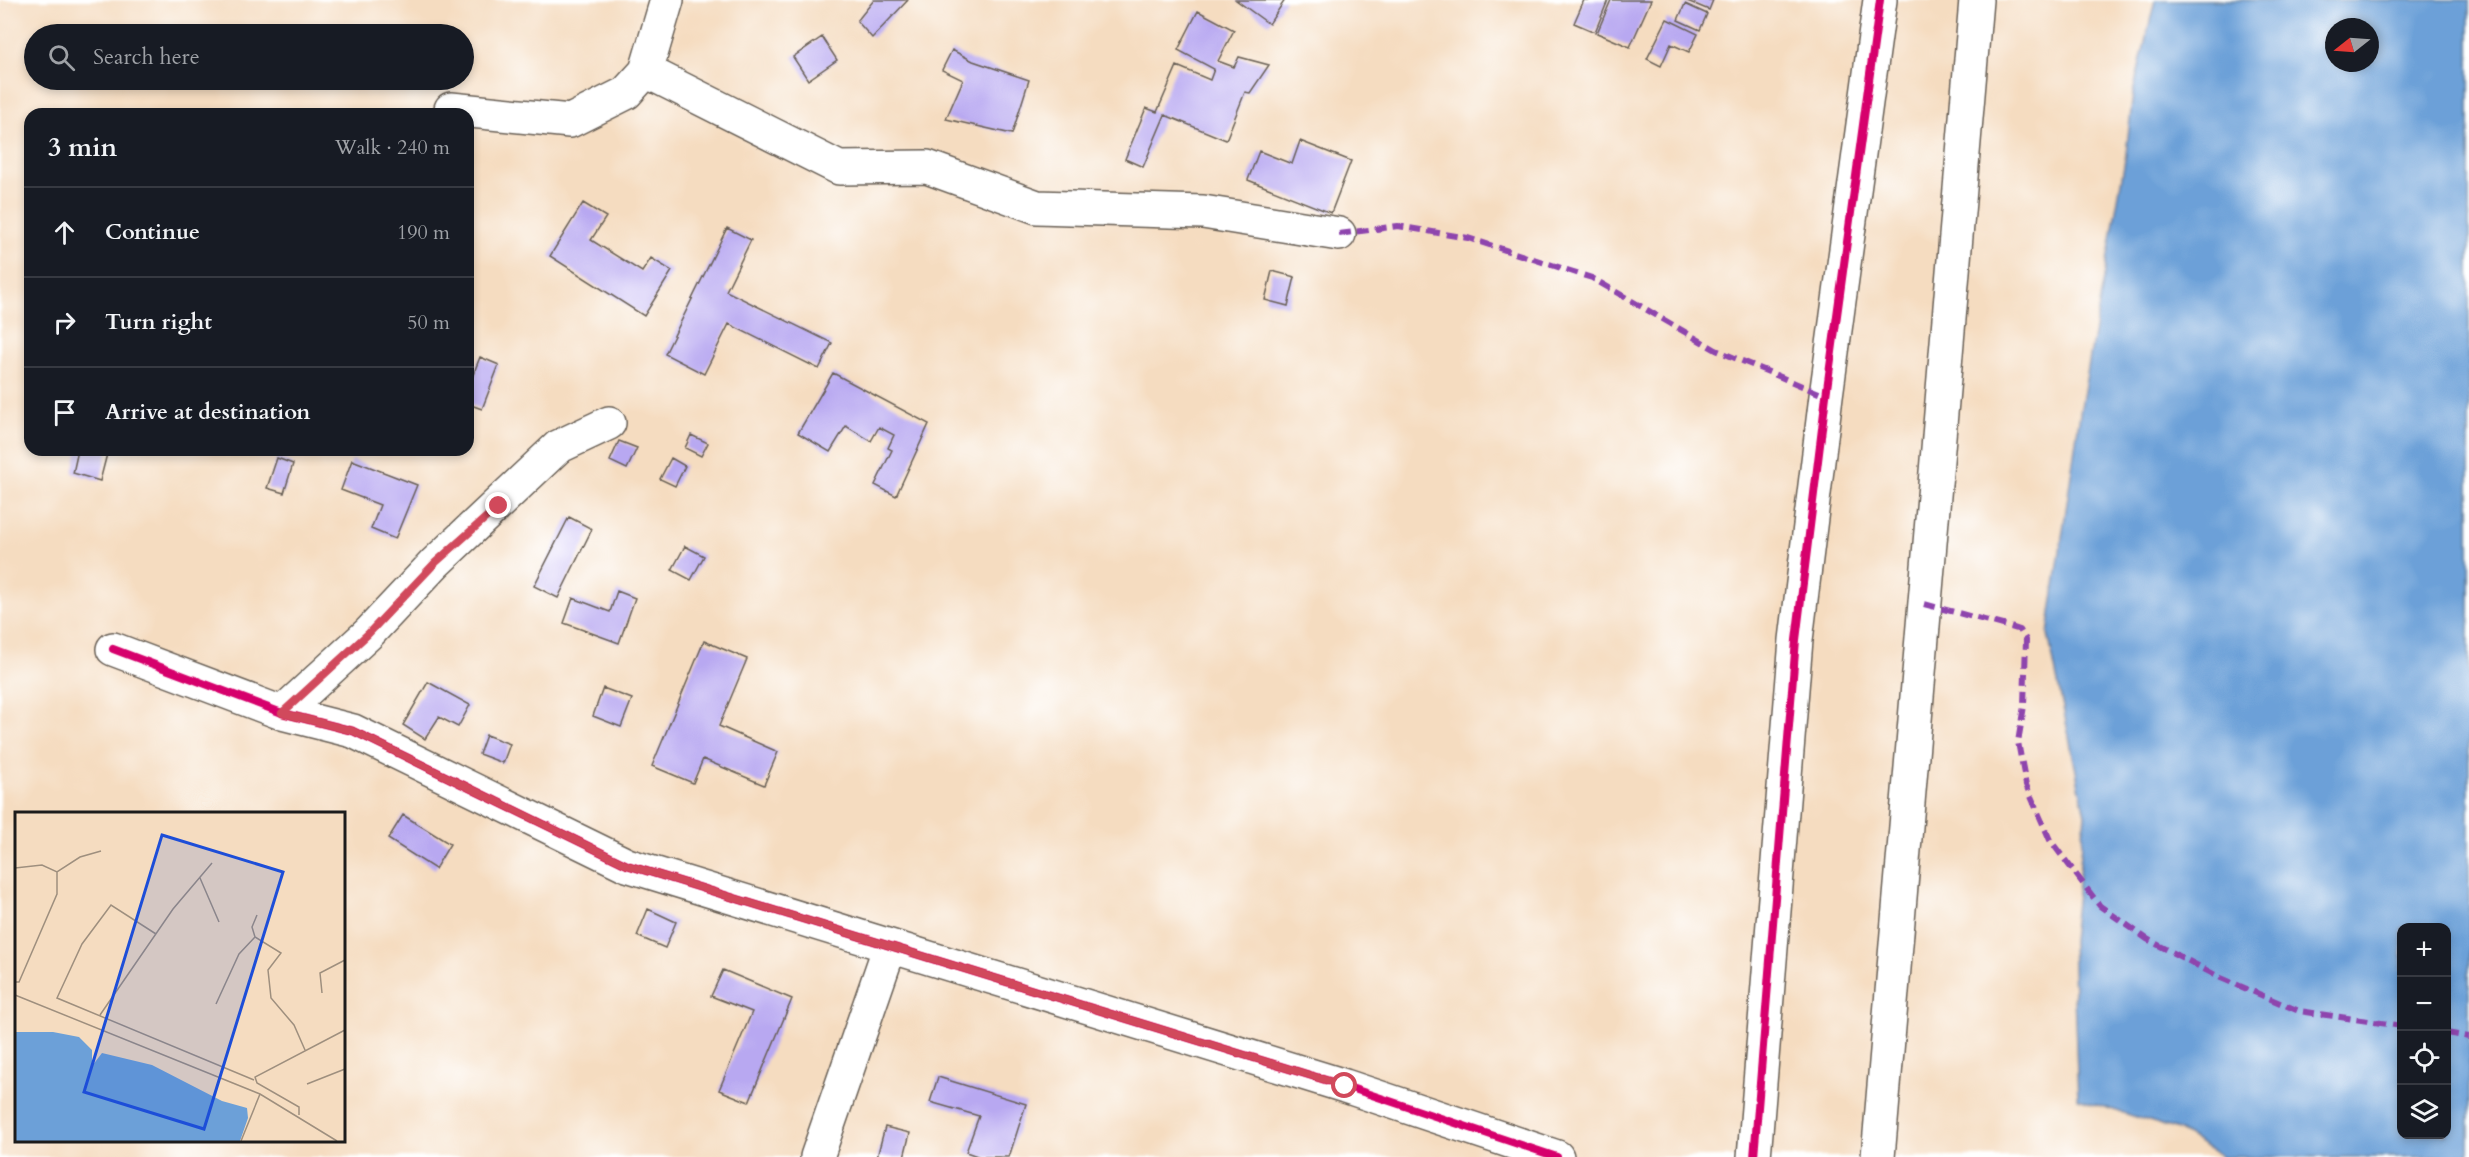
<!DOCTYPE html>
<html lang="en">
<head>
<meta charset="utf-8">
<style>
  body { margin:0; font-family:Cardo,serif; background:#20242c; color:#f1f3f6 }
  .controls { position:absolute; right:18px; bottom:18px; display:grid; overflow:hidden; border-radius:12px; box-shadow:0 3px 9px #0003 }
  .controls button { width:54px; height:54px; display:grid; place-items:center; padding:0; border:0; border-bottom:2px solid #363941; background:#171b24; color:#f1f3f6; font:30px sans-serif }
  .compass { position:absolute; left:2325px; top:18px; width:54px; height:54px; border-radius:50%; background:#171b24; box-shadow:0 3px 9px #0003; rotate:253deg }
  .stop { position:absolute; width:18px; height:18px; margin:-14px; border:4px solid #d1495b; border-radius:50%; background:#fff }
  .stop.end { background:#d1495b; border-color:#fff; box-shadow:0 2px 6px #0008 }
  .list { margin:0; padding:0; list-style:none }
  h2 { display:flex; justify-content:space-between; align-items:center; height:78px; margin:0; padding:0 24px; font-size:26px }
  h2 small { font-size:20px; font-weight:400; color:#9ea1a6 }
  .list li { display:grid; grid-template-columns:39px 1fr auto; gap:18px; align-items:center; box-sizing:border-box; height:90px; padding:0 24px; border-top:2px solid #363941 }
  .list b { display:block; font-size:22px; white-space:nowrap }
  .list em { font-size:20px; font-style:normal; color:#9ea1a6 }
  .icon { flex:none; width:33px; height:33px; fill:none; stroke:currentColor; stroke-width:2; stroke-linecap:round; stroke-linejoin:round }
  .map { position:relative; flex:none; width:2469px; height:1157px; overflow:hidden }
  .search { position:absolute; background:#171b24; box-shadow:0 3px 9px #0003; left:24px; top:24px; width:450px; height:66px; display:flex; align-items:center; gap:15px; box-sizing:border-box; padding:0 21px; border-radius:33px; color:#9ea1a6; font-size:22px }
  .panel { position:absolute; background:#171b24; box-shadow:0 3px 9px #0003; left:24px; top:108px; width:450px; height:348px; border-radius:18px }
  .map>svg:first-child { display:block }
  .water { fill:#6ca0d8; stroke:#445e7a; stroke-width:1.5; fill-rule:evenodd }
  .building { fill:#b8a8f1 }
  .lines { fill:none; stroke-linecap:round; stroke-linejoin:round }
  .minor-casing { stroke:#685f55; stroke-width:36 }
  .major-casing { stroke:#685f55; stroke-width:36 }
  .minor { stroke:#fff; stroke-width:33 }
  .major { stroke:#fff; stroke-width:33 }
  .quiet { stroke:#8e44ad; stroke-width:6; stroke-dasharray:12 6; stroke-linecap:butt }
  .cycleway-casing { stroke:#fff; stroke-width:11 }
  .cycleway { stroke:#d6006c; stroke-width:8 }
  .route { stroke:#d1495b; stroke-width:8 }
  .inset-road { fill:none; stroke:#9e8f7e; stroke-width:1.5 }
  .view { fill:#1d4ed8; fill-opacity:0.15; stroke:#1d4ed8; stroke-width:3 }
  .inset-edge { fill:none; stroke:#1c1c1c; stroke-width:3 }
</style>
</head>
<body>
<div class="map">
<svg width="2469" height="1157" viewBox="0 0 2469 1157">
  <rect width="100%" height="100%" fill="#fff"/>
  <filter id="ink" filterUnits="userSpaceOnUse"><feTurbulence type="fractalNoise" baseFrequency=".0167" numOctaves="2"/><feDisplacementMap in="SourceGraphic" scale="12" xChannelSelector="R" yChannelSelector="G"/><feConvolveMatrix kernelMatrix="1 2 1 2 8 2 1 2 1" color-interpolation-filters="sRGB"/></filter>
  <filter id="wash" filterUnits="userSpaceOnUse"><feTurbulence type="fractalNoise" baseFrequency=".008" numOctaves="4" result="noise"/><feDisplacementMap in="SourceGraphic" scale="24" xChannelSelector="R" yChannelSelector="G"/><feGaussianBlur stdDeviation="1.35" result="paint"/><feColorMatrix in="noise" values="0 0 0 0 0 0 0 0 0 0 0 0 0 0 0 0 0 1.4 0 .05"/><feComposite in="paint" operator="in"/></filter>
  <g filter="url(#wash)">
    <rect width="100%" height="100%" fill="#f5dcc0"/>
    <path class="water" d="M 2155,0 L 2469,0 L 2469,1157 L 2223,1157 L 2178,1130 L 2078,1099 L 2072,941 L 2085,815 L 2048,634 L 2080,413 L 2126,154 L 2133,93 ZM 2334,27 L 2370,27 L 2370,63 L 2334,63 ZM 2402,928 L 2446,928 L 2446,1134 L 2402,1134 Z"/>
    <g id="blocks">
      <path class="building" d="M 874,0 L 908,0 L 872,38 L 857,21 Z
        M 1236,0 L 1285,0 L 1269,24 Z
        M 1584,0 L 1608,0 L 1595,32 L 1574,23 Z
        M 1611,0 L 1651,0 L 1630,47 L 1597,33 Z
        M 1685,0 L 1713,0 L 1709,10 Z
        M 1685,4 L 1707,14 L 1700,30 L 1678,20 Z
        M 1198,11 L 1234,30 L 1218,61 L 1234,67 L 1239,57 L 1269,65 L 1250,93 L 1245,92 L 1226,140 L 1165,115 L 1143,167 L 1125,159 L 1146,108 L 1157,112 L 1177,66 L 1210,80 L 1214,69 L 1178,50 Z
        M 1667,19 L 1698,34 L 1689,52 L 1671,44 L 1661,66 L 1647,59 Z
        M 822,37 L 837,60 L 808,80 L 793,57 Z
        M 952,50 L 973,61 L 1029,80 L 1012,134 L 946,119 L 963,80 L 942,70 Z
        M 1300,141 L 1351,161 L 1331,213 L 1248,180 L 1259,151 L 1292,164 Z
        M 583,203 L 606,217 L 591,240 L 642,272 L 651,258 L 672,271 L 644,316 L 550,256 Z
        M 727,228 L 751,240 L 726,291 L 832,343 L 819,369 L 729,324 L 704,374 L 665,354 Z
        M 1272,271 L 1295,277 L 1288,306 L 1265,300 Z
        M 480,357 L 499,365 L 482,409 L 468,404 L 468,388 Z
        M 833,373 L 929,424 L 896,496 L 875,485 L 892,450 L 888,448 L 894,435 L 879,427 L 871,441 L 846,426 L 830,452 L 798,433 Z
        M 691,435 L 708,443 L 701,456 L 685,448 Z
        M 619,441 L 637,448 L 627,469 L 610,461 Z
        M 78,450 L 108,450 L 100,481 L 73,473 Z
        M 277,458 L 293,464 L 284,493 L 267,488 Z
        M 671,458 L 685,466 L 675,486 L 660,479 Z
        M 352,460 L 417,485 L 395,539 L 371,529 L 380,505 L 341,490 Z
        M 569,517 L 592,529 L 558,598 L 534,586 Z
        M 685,546 L 704,556 L 691,580 L 672,570 Z
        M 617,591 L 635,598 L 619,643 L 564,623 L 573,598 L 610,612 Z
        M 704,641 L 747,659 L 719,726 L 778,752 L 764,785 L 703,759 L 693,783 L 652,766 Z
        M 428,682 L 470,705 L 458,727 L 439,717 L 425,739 L 403,725 Z
        M 603,688 L 632,699 L 621,727 L 593,716 Z
        M 486,735 L 510,744 L 503,763 L 479,754 Z
        M 403,815 L 450,844 L 435,869 L 388,839 Z
        M 648,909 L 676,922 L 665,948 L 637,936 Z
        M 723,970 L 792,999 L 749,1102 L 719,1090 L 752,1012 L 711,996 Z
        M 938,1077 L 1026,1104 L 1009,1157 L 980,1157 L 966,1152 L 979,1116 L 930,1102 Z
        M 885,1127 L 910,1133 L 904,1157 L 877,1157 Z"/>
    </g>
  </g>
  <g filter="url(#ink)">
    <use href="#blocks" fill-opacity="0" stroke="#685f55" stroke-width="1.5"/>
    <g class="lines">
      <g class="minor-casing">
        <path id="minor" d="M 646,71 L 839,168 L 927,167 L 1037,207 L 1203,212 L 1339,234
          M 451,109 L 570,121 L 626,93 L 646,71 L 667,0
          M 113,649 L 282,713 L 353,731 L 627,865 L 1345,1086 L 1557,1157
          M 282,713 L 368,634 L 435,563 L 558,447 L 609,423
          M 817,1157 L 890,946
          M 1754,1157 L 1796,640 L 1826,396 L 1880,0"/>
      </g>
      <g class="major-casing">
        <path id="major" d="M 1878,1157 L 1976,0"/>
      </g>
      <use href="#minor" class="minor"/>
      <use href="#major" class="major"/>
      <path class="quiet" d="M 1339,234 L 1398,226 L 1468,238 L 1592,278 L 1716,350 L 1826,396
        M 1924,604 L 2007,626 L 2020,630 L 2026,640 L 2024,706 L 2018,742 L 2026,785 L 2050,840 L 2100,906 L 2147,939 L 2221,978 L 2299,1011 L 2402,1026
        M 2446,1033 L 2469,1037"/>
      <g class="cycleway-casing">
        <path id="cycleway" d="M 113,649 L 282,713 L 353,731 L 627,865 L 1345,1086 L 1557,1157
          M 1754,1157 L 1796,640 L 1826,396 L 1880,0"/>
      </g>
      <use href="#cycleway" class="cycleway"/>
    </g>
  </g>
  <g class="lines" filter="url(#ink)">
    <path class="route" d="M 499,506 L 435,563 L 368,634 L 282,713 L 353,731 L 627,865 L 1345,1086"/>
  </g>
  <g transform="translate(15 812)">
    <rect width="330" height="330" fill="#f5dcc0"/>
    <path d="M 0,220 L 38,220 L 64,225 L 77,238 L 77,254 L 87,241 L 137,253 L 207,289 L 232,296 L 233,306 L 225,329 L 0,329 Z" fill="#6ca0d8"/>
    <path class="inset-road" d="M 0,56 L 27,53 L 42,60 L 65,45 L 86,39M 185,66 L 204,110M 242,103 L 237,115 L 240,125 L 266,141 L 253,158 L 256,186 L 279,213 L 290,238M 141,122 L 96,93 L 67,132 L 42,186 L 239,268M 0,170 L 4,170 L 42,82 L 42,60M 307,181 L 305,161 L 330,148M 0,183 L 245,282 L 322,329M 201,192 L 224,142 L 240,125M 85,203 L 158,97 L 197,51M 292,272 L 330,257M 284,303 L 284,295 L 242,271 L 240,265 L 330,218M 226,329 L 245,282"/>
    <path class="view" d="M 147,23 L 268,60 L 189,317 L 69,280 Z"/>
    <rect width="330" height="330" class="inset-edge"/>
  </g>
</svg>
<div class="controls">
<button>+</button>
<button>−</button>
<button><svg class="icon" aria-label="locate" viewBox="0 0 24 24"><circle cx="12" cy="12" r="6"/><path d="M12 2v4M12 18v4M2 12h4M18 12h4"/></svg></button>
<button><svg class="icon" aria-label="layers" viewBox="0 0 24 24"><path d="M12 4l9 5-9 5-9-5zM3 14l9 5 9-5"/></svg></button>
</div>
<svg class="compass" viewBox="-18 -18 36 36"><path d="M0-13l5 13h-10z" fill="#e53935"/><path d="M0 13l5-13h-10z" fill="#9ea1a6"/></svg>
<div class="stop" style="left:1345px;top:1086px"></div>
<div class="stop end" style="left:499px;top:506px"></div>
<div class="search"><svg class="icon" aria-label="search" viewBox="0 0 24 24"><circle cx="10" cy="10" r="6"/><path d="M15 15l6 6"/></svg>Search here</div>
<section class="panel">
<h2>3 min<small>Walk · 240 m</small></h2>
<ul class="list">
<li><svg class="icon" aria-label="ahead" viewBox="0 0 24 24"><path d="M12 20V5M6 11l6-6 6 6"/></svg><div><b>Continue</b></div><em>190 m</em></li>
<li><svg class="icon" aria-label="right" viewBox="0 0 24 24"><path d="M7 20v-9h11M14 6l5 5-5 5"/></svg><div><b>Turn right</b></div><em>50 m</em></li>
<li><svg class="icon" aria-label="arrive" viewBox="0 0 24 24"><path d="M6 21V4h12l-3 4 3 4H6"/></svg><div><b>Arrive at destination</b></div></li>
</ul>
</section>
</div>
</body>
</html>
